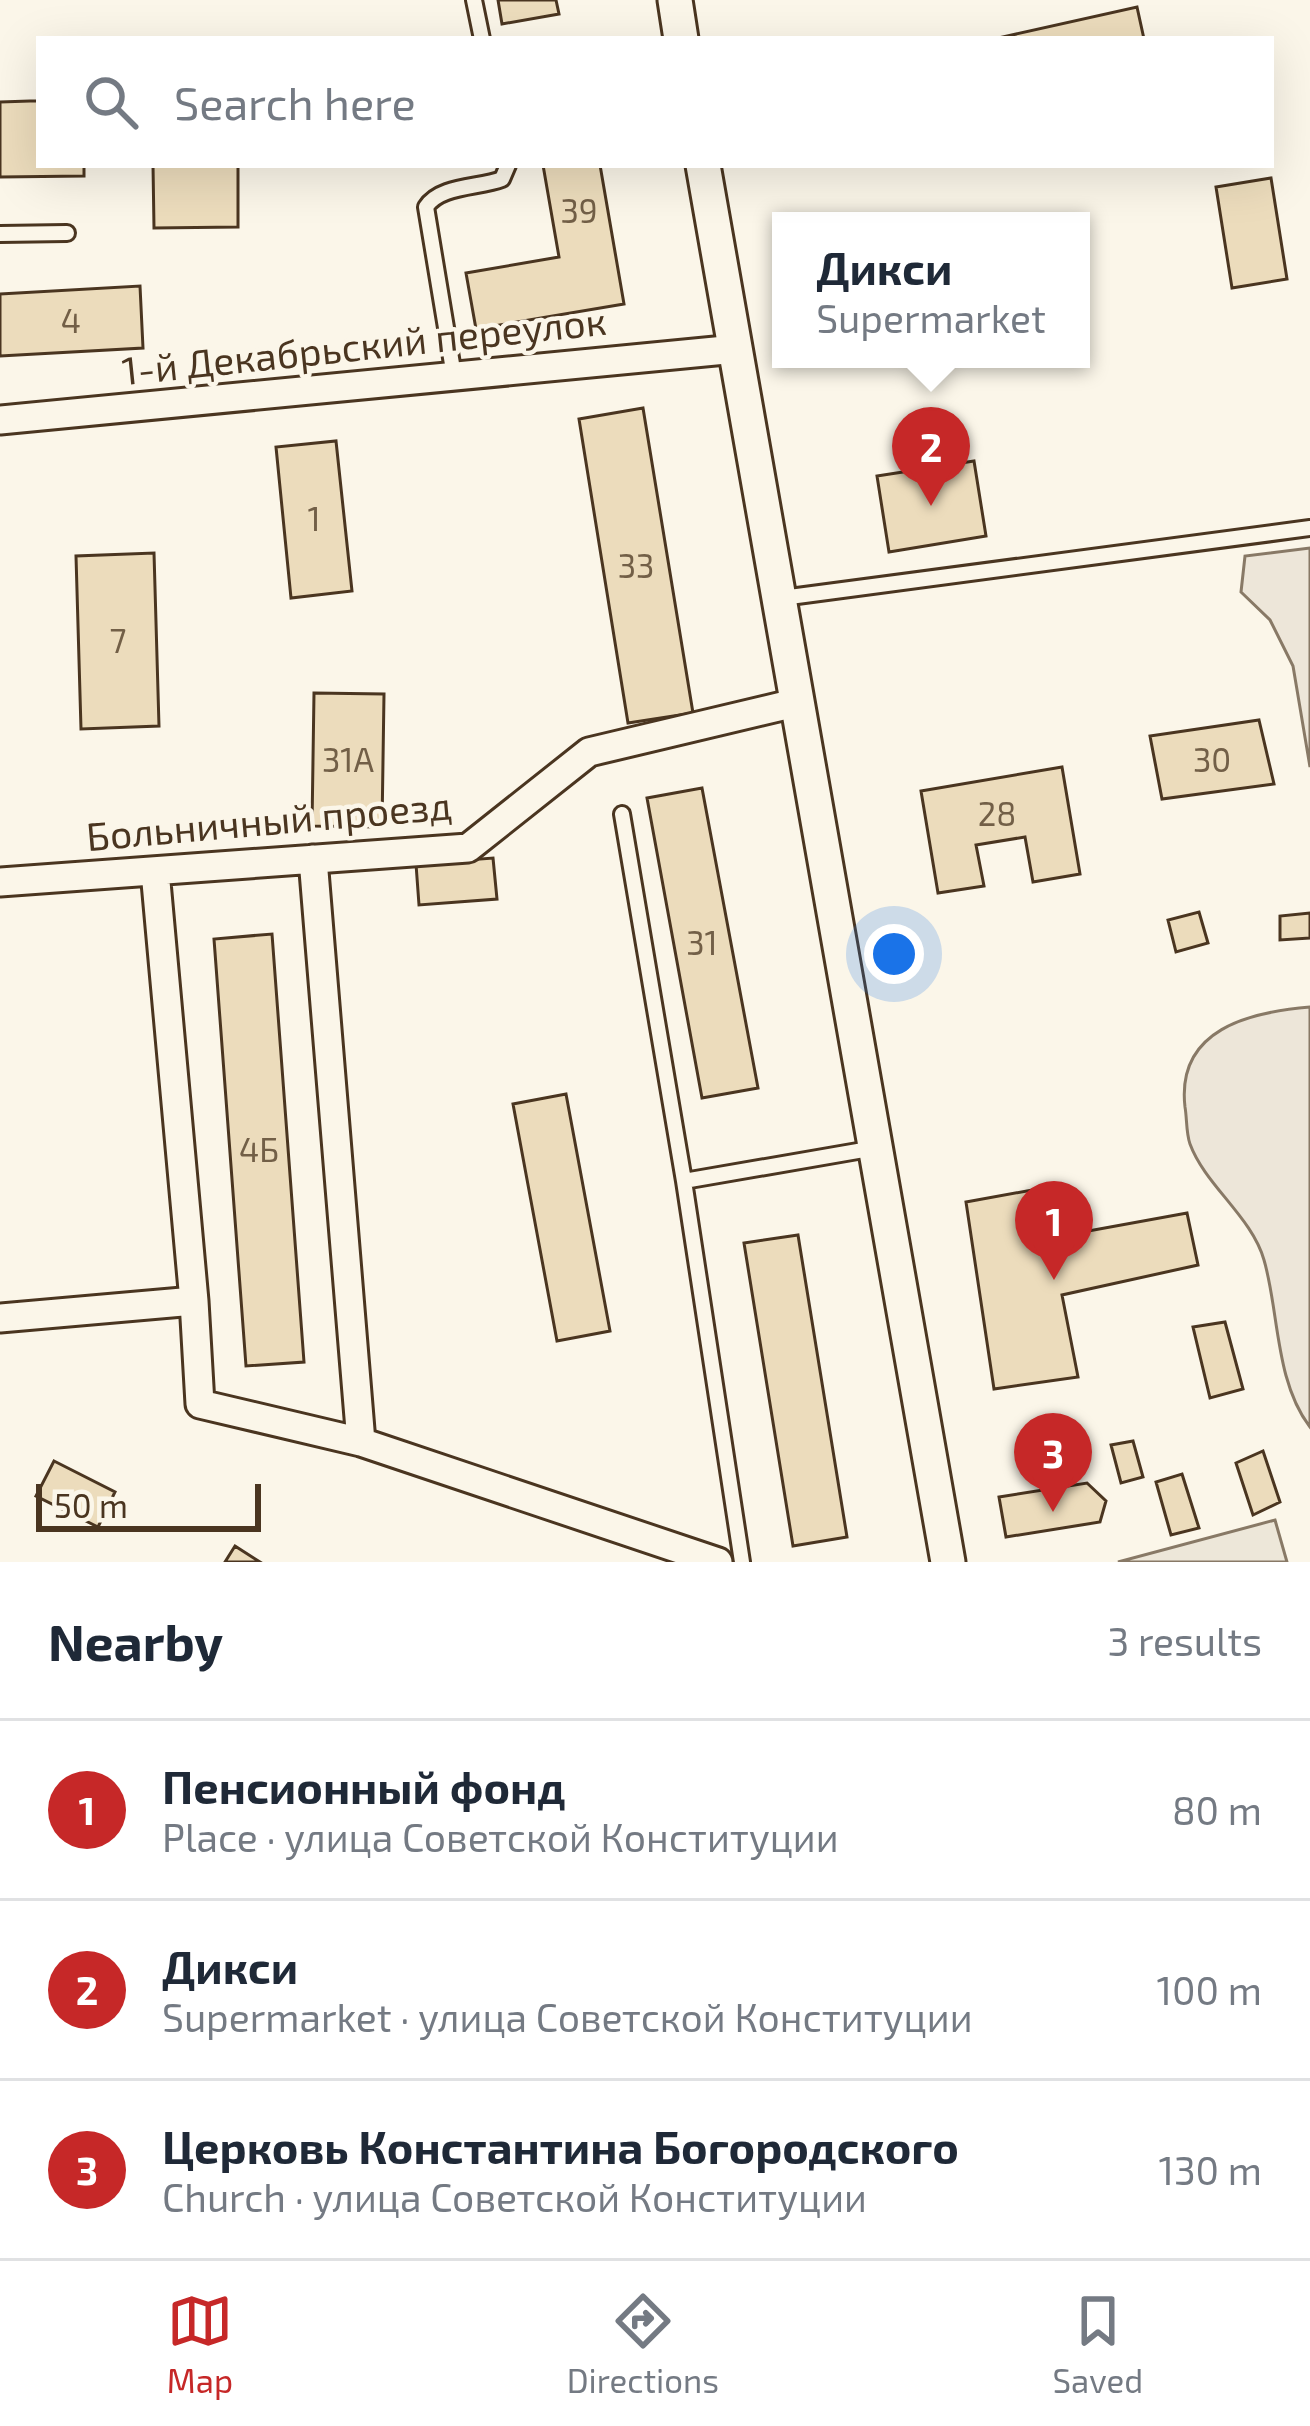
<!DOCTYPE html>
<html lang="en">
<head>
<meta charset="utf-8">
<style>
  body { margin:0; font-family:"Exo 2",sans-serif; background:#f6f6f7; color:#1f2937 }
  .scale { position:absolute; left:36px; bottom:30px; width:225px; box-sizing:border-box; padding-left:12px; border:6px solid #4a3520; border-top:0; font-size:33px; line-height:42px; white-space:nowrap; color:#4a3520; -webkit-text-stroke:9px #fbf6e9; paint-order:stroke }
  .you { position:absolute; left:894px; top:954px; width:42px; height:42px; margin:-30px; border:9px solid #fff; border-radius:50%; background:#1a73e8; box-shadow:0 0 0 18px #1a73e833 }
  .badge { display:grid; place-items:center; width:78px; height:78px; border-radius:50%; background:#c62828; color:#fff; font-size:39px; font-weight:700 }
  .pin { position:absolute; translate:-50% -99px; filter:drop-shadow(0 3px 6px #0008) }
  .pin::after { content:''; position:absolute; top:63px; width:42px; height:36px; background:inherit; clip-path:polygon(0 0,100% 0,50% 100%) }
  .popup { position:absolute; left:772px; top:212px; width:318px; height:156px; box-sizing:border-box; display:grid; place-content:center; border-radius:0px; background:#fff; filter:drop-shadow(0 3px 9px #0005); font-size:39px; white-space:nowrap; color:#747a83 }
  .popup b { font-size:45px; color:#1f2937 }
  .popup::after { content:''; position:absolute; left:50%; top:100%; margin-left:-24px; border:24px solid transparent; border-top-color:#fff }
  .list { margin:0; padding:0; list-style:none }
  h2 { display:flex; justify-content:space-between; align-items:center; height:156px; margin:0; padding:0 48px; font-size:51px }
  h2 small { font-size:39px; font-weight:400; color:#747a83 }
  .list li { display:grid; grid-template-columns:78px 1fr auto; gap:36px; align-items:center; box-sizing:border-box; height:180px; padding:0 48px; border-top:3px solid #e0e1e3 }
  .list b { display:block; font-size:45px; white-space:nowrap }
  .list p { margin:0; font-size:39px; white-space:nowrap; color:#747a83 }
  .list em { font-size:39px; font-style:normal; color:#747a83 }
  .icon { flex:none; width:66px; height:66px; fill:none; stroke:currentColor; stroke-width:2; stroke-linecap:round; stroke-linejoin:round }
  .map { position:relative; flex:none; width:1310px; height:1562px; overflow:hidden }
  .search { position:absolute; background:#fff; box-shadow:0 12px 48px #0002; left:36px; right:36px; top:36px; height:132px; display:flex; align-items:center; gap:30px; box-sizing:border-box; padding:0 42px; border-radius:0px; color:#747a83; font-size:45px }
  .sheet { height:696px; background:#fff }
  nav { display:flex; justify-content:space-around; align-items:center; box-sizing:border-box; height:168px; border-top:3px solid #e0e1e3; background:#fff; font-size:33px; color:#747a83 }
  nav a { display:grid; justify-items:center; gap:6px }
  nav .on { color:#c62828 }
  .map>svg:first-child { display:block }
  .green { fill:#ede6d9; stroke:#887966; stroke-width:3 }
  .parking { fill:#ede7d9; stroke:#887966; stroke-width:3 }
  .building { fill:#ecdcbc; stroke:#4a3520; stroke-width:3 }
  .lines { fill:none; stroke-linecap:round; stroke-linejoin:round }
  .service-casing { stroke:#4a3520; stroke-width:20 }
  .minor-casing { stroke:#4a3520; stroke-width:33 }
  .tertiary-casing { stroke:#4a3520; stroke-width:39 }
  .service { stroke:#fbf6e9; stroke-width:14 }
  .minor { stroke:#fbf6e9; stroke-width:27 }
  .tertiary { stroke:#fbf6e9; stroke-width:33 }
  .labels { text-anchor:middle; stroke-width:9; stroke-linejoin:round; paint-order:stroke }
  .number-label { font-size:33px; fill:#725f47 }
  .street-label { font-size:39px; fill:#4a3520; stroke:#fbf6e9 }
</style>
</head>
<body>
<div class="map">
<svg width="1310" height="1562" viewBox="0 0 1310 1562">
  <rect width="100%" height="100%" fill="#fbf6e9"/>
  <path class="green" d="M 1310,548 L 1310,767 L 1293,666 L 1270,620 L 1241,592 L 1245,556 Z
    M 1310,1007 L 1310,1427 C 1275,1382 1279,1311 1264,1260 C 1252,1217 1205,1185 1190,1144 C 1186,1133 1187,1118 1185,1107 C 1176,1029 1250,1012 1310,1007 Z"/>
  <path class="parking" d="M 1275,1520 L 1287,1562 L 1118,1562 Z"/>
  <path class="building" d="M 498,0 L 556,0 L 559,14 L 502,24 Z
    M 1137,7 L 1144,39 L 994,39 Z
    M 30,101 L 39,101 L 39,165 L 84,165 L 84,176 L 0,177 L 0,102 Z
    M 153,165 L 238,165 L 238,227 L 154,228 Z
    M 543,165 L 600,165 L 624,304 L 476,329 L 466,273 L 559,257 Z
    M 1271,178 L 1287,279 L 1232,288 L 1216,187 Z
    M 140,286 L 143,348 L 0,356 L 0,294 Z
    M 643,408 L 693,713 L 628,723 L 579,419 Z
    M 336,441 L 352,591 L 291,598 L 276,447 Z
    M 974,461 L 986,536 L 889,552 L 877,476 Z
    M 154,553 L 159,726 L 81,729 L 76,556 Z
    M 314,693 L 384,694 L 382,827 L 312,826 Z
    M 1259,720 L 1274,784 L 1162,799 L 1150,736 Z
    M 1062,767 L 1080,874 L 1033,882 L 1025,837 L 976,845 L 984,886 L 938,893 L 921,791 Z
    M 702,788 L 758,1088 L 702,1098 L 647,798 Z
    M 493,858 L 497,899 L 419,905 L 416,864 Z
    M 1199,912 L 1208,943 L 1176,952 L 1168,920 Z
    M 1310,913 L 1310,938 L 1280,940 L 1280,916 Z
    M 272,934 L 304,1362 L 246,1366 L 214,939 Z
    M 566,1094 L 610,1331 L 557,1341 L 513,1104 Z
    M 1043,1188 L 1050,1238 L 1187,1213 L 1198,1265 L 1062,1295 L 1078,1377 L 994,1389 L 966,1202 Z
    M 798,1235 L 847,1537 L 793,1546 L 744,1243 Z
    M 1225,1322 L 1243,1389 L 1210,1398 L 1193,1327 Z
    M 1133,1441 L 1143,1477 L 1121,1483 L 1111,1445 Z
    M 1263,1451 L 1280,1502 L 1253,1515 L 1236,1463 Z
    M 54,1461 L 115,1492 L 98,1527 L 36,1496 Z
    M 1182,1474 L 1199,1528 L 1171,1535 L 1156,1482 Z
    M 1087,1483 L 1106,1501 L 1100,1522 L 1006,1537 L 999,1497 Z
    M 235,1546 L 260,1562 L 225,1562 Z"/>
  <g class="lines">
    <g class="service-casing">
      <path id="service" d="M 474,0 L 482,39
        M 0,234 L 67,233
        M 454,376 L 426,207 C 440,185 479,188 502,179 L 508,165
        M 782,598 L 1310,528
        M 622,814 L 684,1181 L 742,1562
        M 684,1181 L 875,1148"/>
    </g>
    <g class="minor-casing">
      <path id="minor" d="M 0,420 L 736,349
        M 313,859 L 361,1442 L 718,1562
        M 0,882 L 468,848 L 589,752 L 795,703
        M 194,1301 L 200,1404 L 361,1442
        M 0,1318 L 194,1301 L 155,871"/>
    </g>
    <g class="tertiary-casing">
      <path id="tertiary" d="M 675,0 L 681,39
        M 703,165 L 948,1562"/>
    </g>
    <use href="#service" class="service"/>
    <use href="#minor" class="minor"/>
    <use href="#tertiary" class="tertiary"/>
  </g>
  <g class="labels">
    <g class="number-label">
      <text x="579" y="223">39</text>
      <text x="71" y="333">4</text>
      <text x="314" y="531">1</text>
      <text x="636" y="578">33</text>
      <text x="118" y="653">7</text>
      <text x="348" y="772">31А</text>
      <text x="1212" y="772">30</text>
      <text x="997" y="826">28</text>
      <text x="702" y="955">31</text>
      <text x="259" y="1162">4Б</text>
    </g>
    <g class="street-label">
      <text transform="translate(364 346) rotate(-6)" y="14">1-й Декабрьский переулок</text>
      <text transform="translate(269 821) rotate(-5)" y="14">Больничный проезд</text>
    </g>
  </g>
</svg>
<div class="scale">50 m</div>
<div class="you"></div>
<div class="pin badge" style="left:1054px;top:1280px">1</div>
<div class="pin badge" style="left:931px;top:506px">2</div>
<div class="popup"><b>Дикси</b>Supermarket</div>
<div class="pin badge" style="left:1053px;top:1512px">3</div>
<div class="search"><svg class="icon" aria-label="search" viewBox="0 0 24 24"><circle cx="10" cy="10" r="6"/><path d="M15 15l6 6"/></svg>Search here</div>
</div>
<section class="sheet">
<h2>Nearby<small>3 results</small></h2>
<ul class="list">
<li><span class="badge">1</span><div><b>Пенсионный фонд</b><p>Place · улица Советской Конституции</p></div><em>80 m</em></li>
<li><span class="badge">2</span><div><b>Дикси</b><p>Supermarket · улица Советской Конституции</p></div><em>100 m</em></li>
<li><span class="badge">3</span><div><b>Церковь Константина Богородского</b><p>Church · улица Советской Конституции</p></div><em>130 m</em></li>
</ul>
</section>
<nav>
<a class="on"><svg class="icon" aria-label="map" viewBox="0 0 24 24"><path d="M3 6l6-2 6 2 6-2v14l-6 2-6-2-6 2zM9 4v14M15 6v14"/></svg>Map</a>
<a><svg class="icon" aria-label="directions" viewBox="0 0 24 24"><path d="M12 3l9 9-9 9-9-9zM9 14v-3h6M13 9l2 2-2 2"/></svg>Directions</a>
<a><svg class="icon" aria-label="saved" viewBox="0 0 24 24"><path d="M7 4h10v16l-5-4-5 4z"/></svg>Saved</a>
</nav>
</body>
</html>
